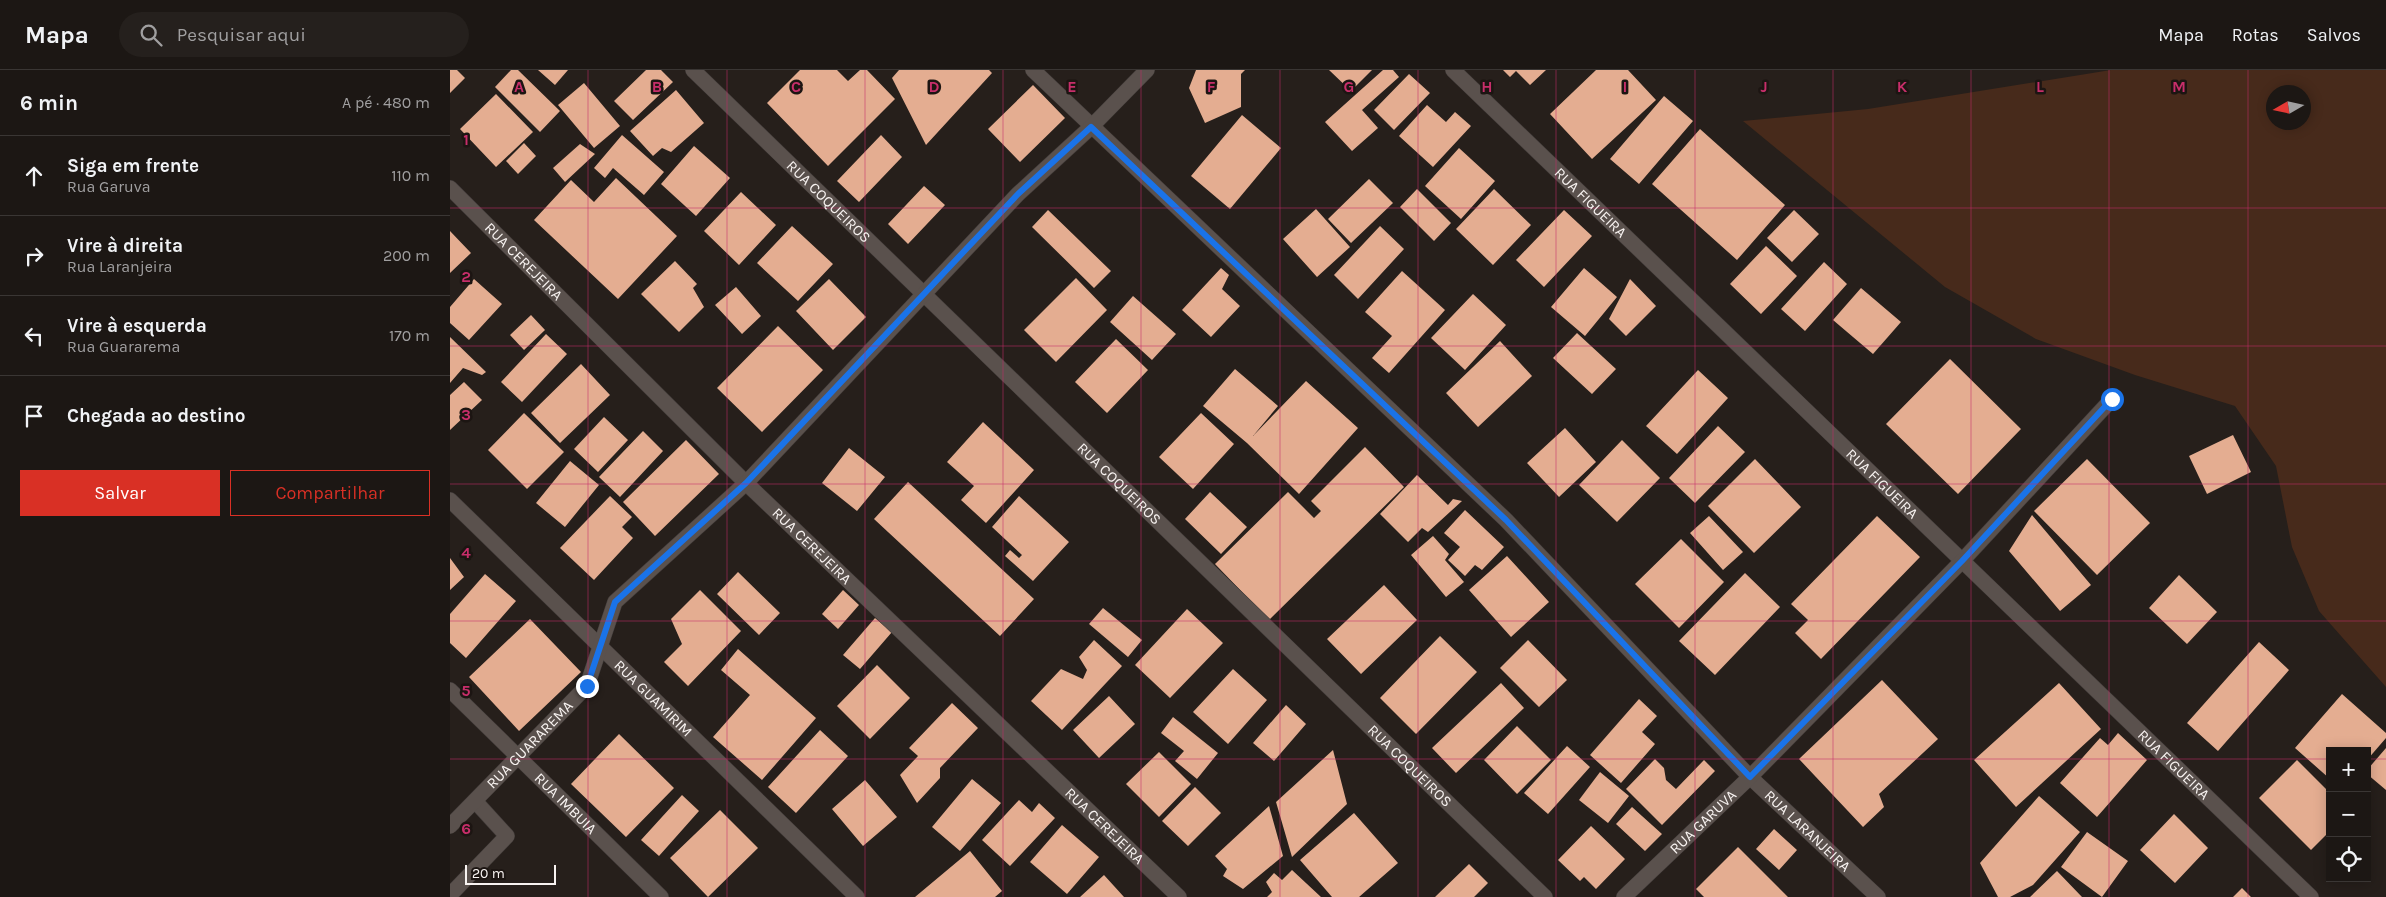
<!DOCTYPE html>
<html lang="pt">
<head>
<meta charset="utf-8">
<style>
  body { margin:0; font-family:Karla,sans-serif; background:#25201d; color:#f1f3f6 }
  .controls { position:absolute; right:15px; bottom:15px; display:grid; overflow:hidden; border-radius:0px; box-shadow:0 2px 12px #0003 }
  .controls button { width:45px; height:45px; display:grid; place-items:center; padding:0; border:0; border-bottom:1px solid #3a3634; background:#1c1714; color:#f1f3f6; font:25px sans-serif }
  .compass { position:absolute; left:1816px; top:15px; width:45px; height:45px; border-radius:50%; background:#1c1714; box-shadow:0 2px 12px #0003; rotate:261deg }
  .scale { position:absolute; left:15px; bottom:12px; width:91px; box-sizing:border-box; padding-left:5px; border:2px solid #f8f3f1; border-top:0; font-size:14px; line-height:18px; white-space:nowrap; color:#f8f3f1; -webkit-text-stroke:4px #1c1512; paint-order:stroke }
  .stop { position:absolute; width:15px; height:15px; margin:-11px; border:4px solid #1a73e8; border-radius:50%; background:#fff }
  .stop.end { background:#1a73e8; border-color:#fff; box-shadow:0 1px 5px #0008 }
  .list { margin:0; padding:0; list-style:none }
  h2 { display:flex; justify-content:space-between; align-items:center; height:65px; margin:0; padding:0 20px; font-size:21px }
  h2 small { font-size:16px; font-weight:400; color:#a09fa0 }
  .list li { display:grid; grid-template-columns:32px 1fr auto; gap:15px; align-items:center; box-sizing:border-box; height:80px; padding:0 20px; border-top:1px solid #3a3634 }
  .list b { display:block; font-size:19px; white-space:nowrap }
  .list p { margin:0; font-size:16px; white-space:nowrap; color:#a09fa0 }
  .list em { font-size:16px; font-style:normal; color:#a09fa0 }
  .actions { display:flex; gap:10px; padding:15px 20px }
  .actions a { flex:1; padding:11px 0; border:1px solid #d93025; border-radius:0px; text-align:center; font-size:18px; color:#d93025 }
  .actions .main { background:#d93025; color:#fff }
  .icon { flex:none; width:28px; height:28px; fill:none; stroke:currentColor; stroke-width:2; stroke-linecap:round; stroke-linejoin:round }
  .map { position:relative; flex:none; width:1936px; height:827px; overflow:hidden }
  header { display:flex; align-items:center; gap:30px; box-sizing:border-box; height:70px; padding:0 25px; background:#1c1714; border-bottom:1px solid #3a3634 }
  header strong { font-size:24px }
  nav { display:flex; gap:28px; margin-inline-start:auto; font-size:18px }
  .search { width:350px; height:45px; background:#25201d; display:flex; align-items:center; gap:12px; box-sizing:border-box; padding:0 18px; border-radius:28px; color:#a09fa0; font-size:19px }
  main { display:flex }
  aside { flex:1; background:#1c1714 }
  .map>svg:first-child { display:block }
  .green { fill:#472a1b; fill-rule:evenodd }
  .building { fill:#e4ad91 }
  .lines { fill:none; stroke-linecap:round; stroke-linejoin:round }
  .lane-casing { stroke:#423c3a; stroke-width:16 }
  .street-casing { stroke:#423c3a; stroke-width:16 }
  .lane { stroke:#5a514d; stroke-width:15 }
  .street { stroke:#5a514d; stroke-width:15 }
  .route { stroke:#1a73e8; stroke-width:6 }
  .grid { fill:none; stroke:#c72e6a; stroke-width:1; stroke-opacity:0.55 }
  .labels { text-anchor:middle; stroke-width:5; stroke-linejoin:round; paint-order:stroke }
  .street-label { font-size:15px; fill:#f8f3f1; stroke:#1c1512 }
  .grid-label { font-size:16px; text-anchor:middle; font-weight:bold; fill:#c72e6a; stroke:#1c1512; stroke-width:5; stroke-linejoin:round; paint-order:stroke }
</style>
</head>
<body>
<header>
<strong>Mapa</strong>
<div class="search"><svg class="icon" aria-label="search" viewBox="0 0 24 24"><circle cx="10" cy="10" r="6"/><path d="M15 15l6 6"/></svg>Pesquisar aqui</div>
<nav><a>Mapa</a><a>Rotas</a><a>Salvos</a></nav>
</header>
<main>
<aside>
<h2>6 min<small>A pé · 480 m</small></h2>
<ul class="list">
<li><svg class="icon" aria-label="ahead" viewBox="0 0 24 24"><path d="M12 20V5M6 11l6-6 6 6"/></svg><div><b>Siga em frente</b><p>Rua Garuva</p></div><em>110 m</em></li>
<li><svg class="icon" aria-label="right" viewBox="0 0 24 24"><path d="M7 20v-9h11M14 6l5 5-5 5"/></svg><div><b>Vire à direita</b><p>Rua Laranjeira</p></div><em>200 m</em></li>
<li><svg class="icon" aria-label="left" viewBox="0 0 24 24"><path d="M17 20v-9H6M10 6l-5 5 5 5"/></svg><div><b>Vire à esquerda</b><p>Rua Guararema</p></div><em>170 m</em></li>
<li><svg class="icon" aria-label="arrive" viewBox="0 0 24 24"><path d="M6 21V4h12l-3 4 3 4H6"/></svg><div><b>Chegada ao destino</b></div></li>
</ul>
<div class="actions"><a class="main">Salvar</a><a>Compartilhar</a></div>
</aside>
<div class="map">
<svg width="1936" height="827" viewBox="0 0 1936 827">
  <rect width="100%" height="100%" fill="#261f1b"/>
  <path class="green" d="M 1661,0 L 1936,0 L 1936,617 L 1869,541 L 1842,477 L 1826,396 L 1785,336 L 1685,305 L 1586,269 L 1495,217 L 1293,51 L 1418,39 ZM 1824,22 L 1854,22 L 1854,52 L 1824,52 Z"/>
  <path class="building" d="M 0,0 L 7,0 L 15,8 L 0,23 Z
    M 61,0 L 68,0 L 110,41 L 90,62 L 45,17 Z
    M 88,0 L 118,0 L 105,15 Z
    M 196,0 L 211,0 L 223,12 L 183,50 L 164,31 Z
    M 350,0 L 387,0 L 398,11 L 410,0 L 417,0 L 445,29 L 378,96 L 317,33 Z
    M 449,0 L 539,0 L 542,3 L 476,75 L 442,8 Z
    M 746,0 L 795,0 L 791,4 L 791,37 L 755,53 L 739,18 Z
    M 879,0 L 922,0 L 901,21 Z
    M 933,0 L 943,0 L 949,7 L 912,40 L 928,58 L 902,81 L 875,52 Z
    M 1053,0 L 1096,0 L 1080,15 L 1066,1 L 1060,7 Z
    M 1146,0 L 1178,0 L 1206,30 L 1142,89 L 1100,44 Z
    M 959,4 L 980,23 L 944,60 L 924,40 Z
    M 134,13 L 170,56 L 144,78 L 108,35 Z
    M 583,15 L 615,48 L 570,92 L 538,59 Z
    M 226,20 L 254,53 L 221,82 L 212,78 L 203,86 L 180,61 Z
    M 46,24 L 83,62 L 46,97 L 10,59 Z
    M 1214,26 L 1243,51 L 1189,114 L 1160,89 Z
    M 977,35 L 996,52 L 1005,42 L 1021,56 L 983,97 L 949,66 Z
    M 792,45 L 831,78 L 780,139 L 741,106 Z
    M 1250,59 L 1335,135 L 1287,190 L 1202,114 Z
    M 172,65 L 214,102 L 194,125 L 163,98 L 155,108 L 144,98 Z
    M 431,65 L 452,87 L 409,132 L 387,111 Z
    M 74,73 L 86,86 L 68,104 L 56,91 Z
    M 130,74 L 145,84 L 115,112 L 103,98 Z
    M 244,76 L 280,108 L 246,146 L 211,114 Z
    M 1009,78 L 1045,111 L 1011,149 L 975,116 Z
    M 166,108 L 227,166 L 168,229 L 84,150 L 121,110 L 144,132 Z
    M 919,109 L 943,133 L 901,173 L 878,149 Z
    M 474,116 L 495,135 L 458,174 L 438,154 Z
    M 967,119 L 1001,153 L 984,171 L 950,137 Z
    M 1044,119 L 1081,155 L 1043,195 L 1006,159 Z
    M 291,122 L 326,155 L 289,195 L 254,161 Z
    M 866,139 L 900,177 L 867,207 L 833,169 Z
    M 598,140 L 661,201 L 644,218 L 582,157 Z
    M 1114,140 L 1142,166 L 1094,217 L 1066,190 Z
    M 1344,140 L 1369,164 L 1342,192 L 1317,168 Z
    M 342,156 L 383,194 L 348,231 L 307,193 Z
    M 930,156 L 954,179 L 908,229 L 884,205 Z
    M 0,161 L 21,183 L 0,203 Z
    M 1316,176 L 1347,206 L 1311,244 L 1280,214 Z
    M 225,191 L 247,214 L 243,218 L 254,237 L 229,262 L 191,224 Z
    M 1374,192 L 1397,214 L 1355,261 L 1331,239 Z
    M 771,198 L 779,205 L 772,219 L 790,236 L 761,267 L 732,240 Z
    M 1134,198 L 1167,227 L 1135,266 L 1101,237 Z
    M 952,201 L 995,240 L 939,303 L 922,288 L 942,266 L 915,242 Z
    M 626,208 L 657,240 L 606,292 L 574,260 Z
    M 24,209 L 52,234 L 19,270 L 0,253 L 0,237 Z
    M 379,209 L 416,247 L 383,280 L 346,241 Z
    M 1180,209 L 1206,236 L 1176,266 L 1159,249 Z
    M 286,217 L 311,246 L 292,264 L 265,235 Z
    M 1411,218 L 1451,252 L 1423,284 L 1383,250 Z
    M 1023,224 L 1056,255 L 1015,300 L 981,268 Z
    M 683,226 L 726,264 L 702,290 L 660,252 Z
    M 81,245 L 95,260 L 74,280 L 60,265 Z
    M 328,256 L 373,300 L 312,362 L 267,318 Z
    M 1127,263 L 1166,299 L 1142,324 L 1103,288 Z
    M 96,264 L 117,284 L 72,332 L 51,312 Z
    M 0,267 L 36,302 L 32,305 L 13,298 L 0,313 Z
    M 666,269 L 698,300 L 657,343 L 625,312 Z
    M 1050,271 L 1082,306 L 1028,357 L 996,323 Z
    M 1500,289 L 1571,359 L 1508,424 L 1436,354 Z
    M 131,294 L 160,325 L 110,373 L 81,343 Z
    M 785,299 L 828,336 L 803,366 L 856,311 L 908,358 L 849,424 L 797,373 L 753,336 Z
    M 1248,300 L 1278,328 L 1227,384 L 1196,356 Z
    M 14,312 L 32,330 L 0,360 L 0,325 Z
    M 74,343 L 114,382 L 77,419 L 38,380 Z
    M 751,343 L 784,374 L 743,419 L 709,387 Z
    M 154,347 L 178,370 L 148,402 L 124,379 Z
    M 533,352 L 584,400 L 536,453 L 511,430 L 524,416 L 497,392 Z
    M 1268,356 L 1295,382 L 1245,433 L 1219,408 Z
    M 1115,358 L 1146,392 L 1109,427 L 1077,393 Z
    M 193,361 L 213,381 L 170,427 L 149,407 Z
    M 1783,365 L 1801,402 L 1757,424 L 1739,386 Z
    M 236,370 L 269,404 L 205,466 L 173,432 Z
    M 1172,370 L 1210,408 L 1167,452 L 1129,415 Z
    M 915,377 L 954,417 L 819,550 L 765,494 L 838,422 L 864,448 L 871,441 L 861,431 Z
    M 399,378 L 435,407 L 407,441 L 372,413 Z
    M 1305,389 L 1351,437 L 1304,483 L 1258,436 Z
    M 1637,389 L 1700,453 L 1647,505 L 1584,441 Z
    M 120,391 L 149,415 L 115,457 L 86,433 Z
    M 967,405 L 998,435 L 1003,429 L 1012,431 L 978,462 L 972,458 L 958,472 L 930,444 Z
    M 458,412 L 584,529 L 550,566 L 424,449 Z
    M 760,422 L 797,457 L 771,484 L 735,449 Z
    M 160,426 L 182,447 L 172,457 L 183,468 L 144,510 L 110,478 Z
    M 569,426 L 619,472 L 583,511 L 555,486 L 560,480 L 569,488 L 572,485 L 542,457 Z
    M 1015,440 L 1054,477 L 1032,500 L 1025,495 L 1015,506 L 998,490 L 1010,477 L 994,463 Z
    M 1582,445 L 1641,515 L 1610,541 L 1559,481 Z
    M 1259,446 L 1293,482 L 1273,500 L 1240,463 Z
    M 1427,446 L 1470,487 L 1371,589 L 1345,563 L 1358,550 L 1341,534 Z
    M 983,466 L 999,484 L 995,490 L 1014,512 L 996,527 L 961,485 Z
    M 1231,469 L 1274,512 L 1229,558 L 1185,514 Z
    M 1057,486 L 1099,532 L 1061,567 L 1019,520 Z
    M 0,488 L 14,507 L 0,520 Z
    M 288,502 L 330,543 L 309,565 L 267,524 Z
    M 1295,503 L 1330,537 L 1265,605 L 1229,571 Z
    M 35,504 L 66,531 L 16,588 L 0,573 L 0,544 Z
    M 1729,505 L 1767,542 L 1737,574 L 1699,538 Z
    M 934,515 L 967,550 L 911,604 L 877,569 Z
    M 250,520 L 291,561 L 238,616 L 214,592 L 232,574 L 221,549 Z
    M 393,520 L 409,535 L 388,559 L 372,544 Z
    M 653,538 L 692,570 L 678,587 L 639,554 Z
    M 737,539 L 773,573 L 720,628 L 685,595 Z
    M 425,548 L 442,562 L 410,599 L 393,585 Z
    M 80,549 L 131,602 L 69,661 L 19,607 Z
    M 990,566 L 1027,602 L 966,664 L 930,628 Z
    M 644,570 L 672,596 L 612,660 L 581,631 L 611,599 L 633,609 L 637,600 L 629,587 Z
    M 1078,570 L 1117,610 L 1089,637 L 1050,598 Z
    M 1809,572 L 1839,600 L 1768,681 L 1737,653 Z
    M 288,579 L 366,648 L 312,710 L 263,667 L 300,625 L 271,600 Z
    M 427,595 L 460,628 L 420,669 L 387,636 Z
    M 783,599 L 817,630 L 778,674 L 743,642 Z
    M 1432,610 L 1488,669 L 1429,724 L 1434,737 L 1413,757 L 1349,689 Z
    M 1051,613 L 1074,638 L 1006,703 L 982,678 Z
    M 1609,613 L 1651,659 L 1566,737 L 1524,690 Z
    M 1892,624 L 1936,663 L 1936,668 L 1917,690 L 1917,681 L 1880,681 L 1880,709 L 1845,678 Z
    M 659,626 L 685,654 L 649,688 L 623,660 Z
    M 1189,629 L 1207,646 L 1192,662 L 1205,674 L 1171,713 L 1140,685 Z
    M 502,633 L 528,658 L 490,698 L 490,708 L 467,733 L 450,705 L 468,686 L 459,678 Z
    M 836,635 L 856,654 L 824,691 L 803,673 Z
    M 723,647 L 768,683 L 747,709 L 725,691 L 734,681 L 711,663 Z
    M 1067,656 L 1101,690 L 1067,724 L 1034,690 Z
    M 370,660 L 398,686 L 346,743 L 318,717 Z
    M 1668,663 L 1697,690 L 1647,747 L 1610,713 L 1650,668 L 1658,675 Z
    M 169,664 L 224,718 L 176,767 L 121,714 Z
    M 1117,676 L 1140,697 L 1098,744 L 1074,723 Z
    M 1936,678 L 1936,720 L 1917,704 L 1917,700 Z
    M 883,680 L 897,734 L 842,787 L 826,732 Z
    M 709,682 L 741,714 L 709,747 L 676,714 Z
    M 1205,689 L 1214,698 L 1216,710 L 1226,719 L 1254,690 L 1265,701 L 1212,755 L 1176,719 Z
    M 1847,690 L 1880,723 L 1880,761 L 1861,780 L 1809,728 Z
    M 1150,702 L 1179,726 L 1158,753 L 1129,730 Z
    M 522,709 L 551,733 L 510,781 L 482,757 Z
    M 415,710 L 447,747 L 413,776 L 382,739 Z
    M 745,717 L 771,743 L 738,776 L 712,751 Z
    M 232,725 L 249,741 L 209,786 L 191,770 Z
    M 1589,726 L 1630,762 L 1583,815 L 1560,827 L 1548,827 L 1530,793 Z
    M 569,730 L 582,742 L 589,733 L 605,748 L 560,796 L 532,770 Z
    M 819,736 L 833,786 L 793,819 L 773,806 L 777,799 L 765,786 Z
    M 1182,737 L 1212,764 L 1195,781 L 1166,754 Z
    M 270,740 L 308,778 L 258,827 L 220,788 Z
    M 904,743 L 948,793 L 909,827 L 882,827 L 850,790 Z
    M 1724,744 L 1758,778 L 1725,813 L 1690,780 Z
    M 612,755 L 649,787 L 617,824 L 580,792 Z
    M 1141,756 L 1175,789 L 1146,819 L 1134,807 L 1130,811 L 1108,790 Z
    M 1324,759 L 1347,780 L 1329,800 L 1306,779 Z
    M 1637,762 L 1678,791 L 1652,827 L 1611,797 Z
    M 1288,777 L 1338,827 L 1254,827 L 1246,819 Z
    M 520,781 L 552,821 L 545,827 L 465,827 Z
    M 1019,794 L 1038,813 L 1024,827 L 985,827 Z
    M 842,800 L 871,827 L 817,827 L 822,822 L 816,812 L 824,803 L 832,810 Z
    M 1607,801 L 1632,827 L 1580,827 Z
    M 654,805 L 674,827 L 630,827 Z
    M 1792,818 L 1801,827 L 1783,827 Z"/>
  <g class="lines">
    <g class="lane-casing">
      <path id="lane" d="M 1512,491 L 1662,329
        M 0,825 L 57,766 L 25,731"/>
    </g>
    <g class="street-casing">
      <g id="street">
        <path id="s1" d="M 243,0 L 1095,827"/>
        <path id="s2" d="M 583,0 L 1056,450 L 1300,707 L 1428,827"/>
        <path id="s3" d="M 1003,0 L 1861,827"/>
        <path id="s4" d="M 0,118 L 296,413 L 729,827"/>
        <path id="s5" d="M 0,430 L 407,827"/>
        <path id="s6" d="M 0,620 L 211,827"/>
        <path id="s7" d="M 0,756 L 137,616 L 165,532 L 296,413 L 568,124 L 641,57 L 697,0"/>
        <path id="s8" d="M 1174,827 L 1300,707 L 1512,491"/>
      </g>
    </g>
    <use href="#lane" class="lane"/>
    <use href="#street" class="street"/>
  </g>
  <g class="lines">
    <path class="route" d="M 137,616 L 165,532 L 296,413 L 568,124 L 641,57 L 1056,450 L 1300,707 L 1512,491 L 1662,329"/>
  </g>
  <path class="grid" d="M 138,0 L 138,827M 277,0 L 277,827M 415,0 L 415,827M 553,0 L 553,827M 691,0 L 691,827M 830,0 L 830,827M 968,0 L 968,827M 1106,0 L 1106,827M 1245,0 L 1245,827M 1383,0 L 1383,827M 1521,0 L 1521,827M 1659,0 L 1659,827M 1798,0 L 1798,827M 0,138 L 1936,138M 0,276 L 1936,276M 0,414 L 1936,414M 0,551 L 1936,551M 0,689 L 1880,689M 1917,689 L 1936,689"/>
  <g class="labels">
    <g class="street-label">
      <text dy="5" stroke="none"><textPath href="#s1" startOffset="189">RUA COQUEIROS</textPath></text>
      <text dy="5" stroke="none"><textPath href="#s3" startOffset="191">RUA FIGUEIRA</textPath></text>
      <text dy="5" stroke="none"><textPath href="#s4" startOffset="104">RUA CEREJEIRA</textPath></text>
      <text dy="5" stroke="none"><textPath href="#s1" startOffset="594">RUA COQUEIROS</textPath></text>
      <text dy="5" stroke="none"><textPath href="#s3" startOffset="596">RUA FIGUEIRA</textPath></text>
      <text dy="5" stroke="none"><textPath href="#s4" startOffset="509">RUA CEREJEIRA</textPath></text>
      <text dy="5" stroke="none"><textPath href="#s5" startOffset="284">RUA GUAMIRIM</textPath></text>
      <text dy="5" stroke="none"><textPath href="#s7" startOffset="114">RUA GUARAREMA</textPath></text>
      <text dy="5" stroke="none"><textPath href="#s3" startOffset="1001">RUA FIGUEIRA</textPath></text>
      <text dy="5" stroke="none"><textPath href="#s1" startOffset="999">RUA COQUEIROS</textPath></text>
      <text dy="5" stroke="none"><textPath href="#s6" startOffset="162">RUA IMBUIA</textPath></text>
      <text dy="5" stroke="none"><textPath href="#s8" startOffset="109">RUA GARUVA</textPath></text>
      <text dy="5" stroke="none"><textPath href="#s4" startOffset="914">RUA CEREJEIRA</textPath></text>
      <text dy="5" stroke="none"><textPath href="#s2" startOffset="1086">RUA LARANJEIRA</textPath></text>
    </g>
  </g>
  <g class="grid-label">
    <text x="69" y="22">A</text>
    <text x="207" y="22">B</text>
    <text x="346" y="22">C</text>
    <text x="484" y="22">D</text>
    <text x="622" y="22">E</text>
    <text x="761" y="22">F</text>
    <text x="899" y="22">G</text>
    <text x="1037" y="22">H</text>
    <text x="1175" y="22">I</text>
    <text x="1314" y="22">J</text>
    <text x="1452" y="22">K</text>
    <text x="1590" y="22">L</text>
    <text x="1729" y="22">M</text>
    <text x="16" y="75">1</text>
    <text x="16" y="212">2</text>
    <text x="16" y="350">3</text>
    <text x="16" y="488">4</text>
    <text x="16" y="626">5</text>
    <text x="16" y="764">6</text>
  </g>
</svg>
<div class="controls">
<button>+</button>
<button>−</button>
<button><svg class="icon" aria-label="locate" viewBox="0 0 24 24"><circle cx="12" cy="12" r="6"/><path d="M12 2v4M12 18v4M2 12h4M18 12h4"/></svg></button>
</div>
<svg class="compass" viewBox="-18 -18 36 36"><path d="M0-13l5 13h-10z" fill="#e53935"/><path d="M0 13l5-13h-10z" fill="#a09fa0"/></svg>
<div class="scale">20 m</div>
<div class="stop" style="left:1662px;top:329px"></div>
<div class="stop end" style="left:137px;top:616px"></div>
</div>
</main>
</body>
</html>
